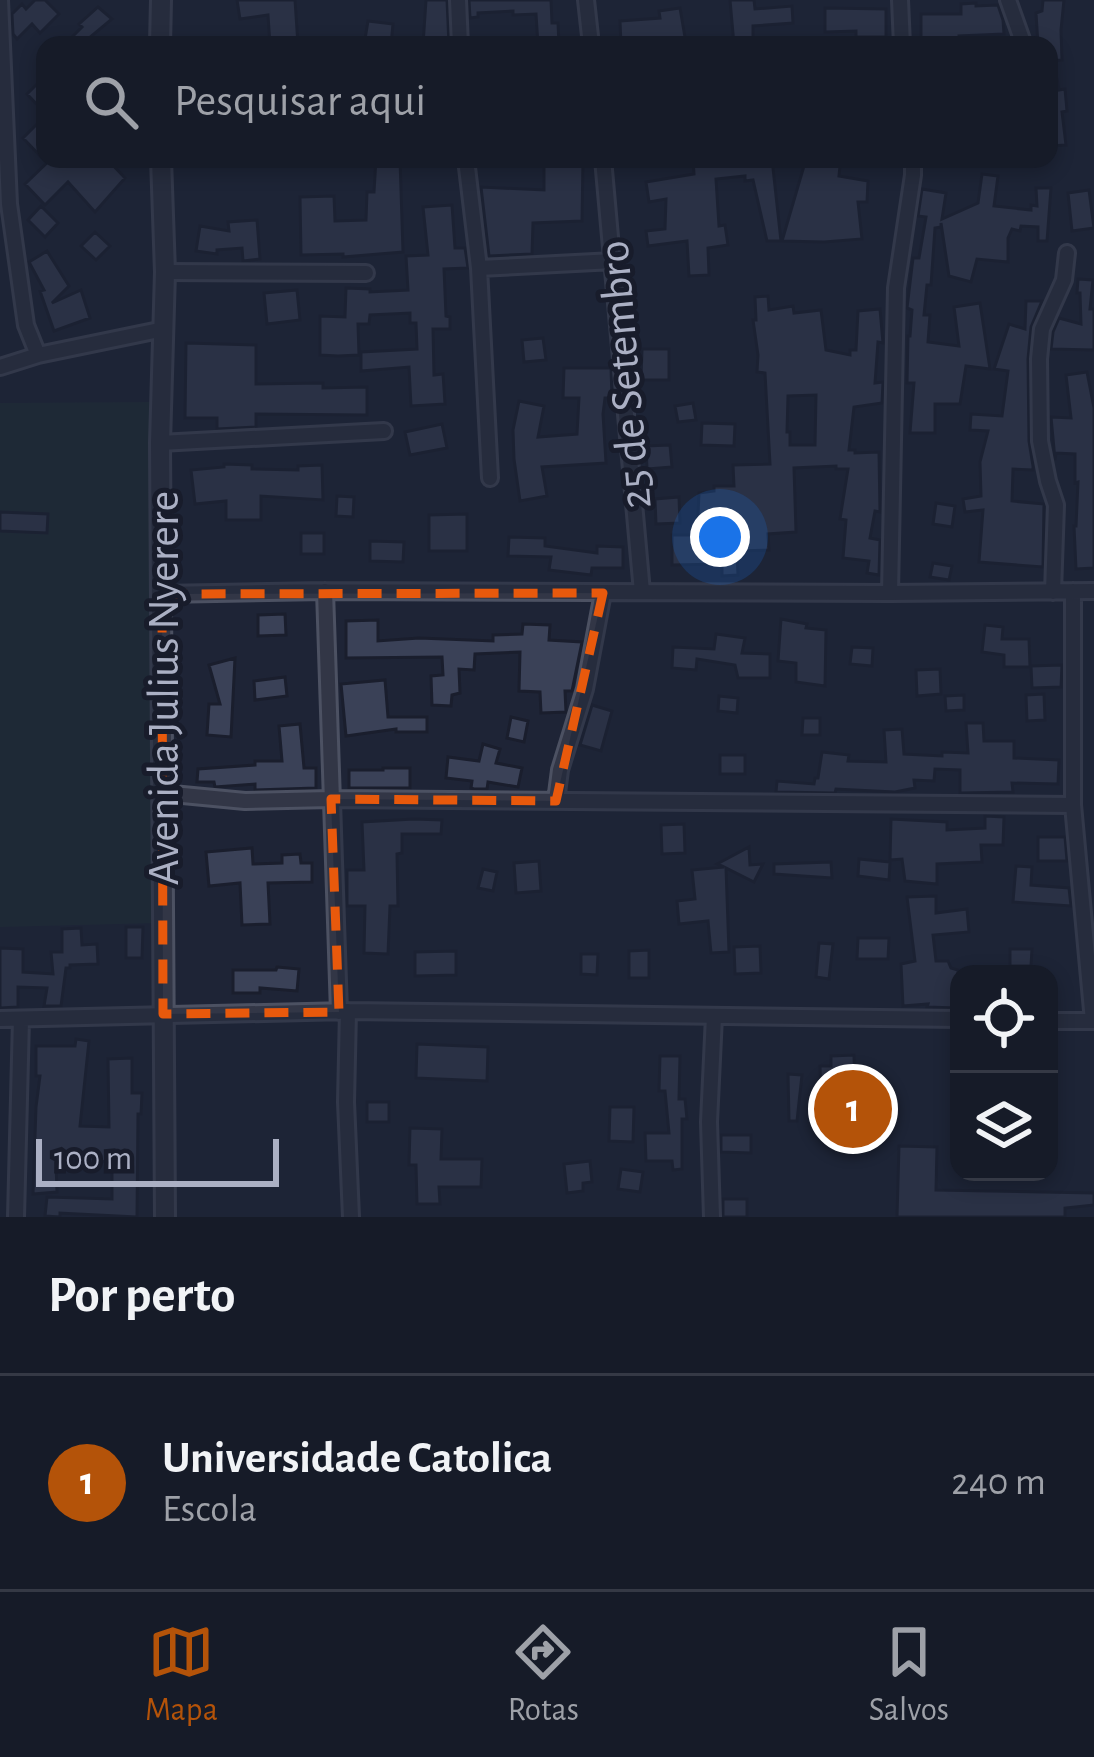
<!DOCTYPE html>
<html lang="pt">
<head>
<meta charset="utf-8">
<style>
  body { margin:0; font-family:"Alegreya Sans",sans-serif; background:#1f2430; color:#f1f3f6 }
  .controls { position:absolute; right:36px; bottom:36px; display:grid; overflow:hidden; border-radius:24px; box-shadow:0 6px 18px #0003 }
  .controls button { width:108px; height:108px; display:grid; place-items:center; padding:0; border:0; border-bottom:3px solid #353945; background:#161b28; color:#f1f3f6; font:60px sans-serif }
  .scale { position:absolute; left:36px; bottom:30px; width:243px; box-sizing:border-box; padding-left:12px; border:6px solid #abb0c4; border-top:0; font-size:33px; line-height:42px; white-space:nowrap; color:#abb0c4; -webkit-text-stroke:9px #181c2b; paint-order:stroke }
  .you { position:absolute; left:720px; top:537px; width:42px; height:42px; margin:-30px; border:9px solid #fff; border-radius:50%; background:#1a73e8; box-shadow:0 0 0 18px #1a73e833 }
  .badge { display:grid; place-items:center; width:78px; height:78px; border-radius:50%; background:#b45309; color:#fff; font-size:39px; font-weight:700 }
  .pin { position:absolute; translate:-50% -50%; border:6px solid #fff; box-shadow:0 3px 12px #0006 }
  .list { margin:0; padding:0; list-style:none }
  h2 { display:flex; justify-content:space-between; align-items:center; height:156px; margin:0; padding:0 48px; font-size:51px }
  h2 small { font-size:39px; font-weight:400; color:#9ea1a8 }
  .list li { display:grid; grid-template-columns:78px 1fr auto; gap:36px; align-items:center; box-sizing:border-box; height:216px; padding:0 48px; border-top:3px solid #353945 }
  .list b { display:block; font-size:45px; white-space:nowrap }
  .list p { margin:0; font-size:39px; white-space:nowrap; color:#9ea1a8 }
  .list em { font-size:39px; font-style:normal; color:#9ea1a8 }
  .icon { flex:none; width:66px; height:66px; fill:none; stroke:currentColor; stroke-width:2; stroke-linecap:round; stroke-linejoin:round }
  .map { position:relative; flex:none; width:1094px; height:1217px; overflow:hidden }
  .search { position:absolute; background:#161b28; box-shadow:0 6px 18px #0003; left:36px; right:36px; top:36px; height:132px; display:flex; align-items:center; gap:30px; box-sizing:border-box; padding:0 42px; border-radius:24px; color:#9ea1a8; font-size:45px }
  .sheet { height:372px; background:#161b28 }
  nav { display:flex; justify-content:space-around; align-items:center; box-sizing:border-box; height:168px; border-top:3px solid #353945; background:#161b28; font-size:33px; color:#9ea1a8 }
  nav a { display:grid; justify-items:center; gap:6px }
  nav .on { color:#b45309 }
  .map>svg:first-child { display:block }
  .green { fill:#203037 }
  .building { fill:#3a4157; stroke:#1a1e2d; stroke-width:3; fill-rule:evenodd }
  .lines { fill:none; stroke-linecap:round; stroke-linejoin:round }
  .minor-casing { stroke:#4c5162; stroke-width:20 }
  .tertiary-casing { stroke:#4c5162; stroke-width:24 }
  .minor { stroke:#323646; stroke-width:14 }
  .tertiary { stroke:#323646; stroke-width:18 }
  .marked { fill:none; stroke:#e8590c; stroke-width:9; stroke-dasharray:24 15; stroke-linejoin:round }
  .labels { text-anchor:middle; stroke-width:10; stroke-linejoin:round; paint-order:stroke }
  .street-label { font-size:45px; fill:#abb0c4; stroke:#181c2b }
</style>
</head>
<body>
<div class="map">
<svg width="1094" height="1217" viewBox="0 0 1094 1217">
  <rect width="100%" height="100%" fill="#1e2436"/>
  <path class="green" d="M 152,402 L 159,923 L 0,927 L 0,403 Z"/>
  <path class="building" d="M 35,0 L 45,0 L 59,14 L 40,33 L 32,24 L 17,39 L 13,34 L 12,14 L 22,4 L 26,9 Z
    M 237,0 L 295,0 L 298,45 L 270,45 L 268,15 L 240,19 Z
    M 426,0 L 447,0 L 449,45 L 423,45 Z
    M 469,0 L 551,0 L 552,23 L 558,23 L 559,45 L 538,45 L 536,14 L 513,15 L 513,11 L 478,13 L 478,17 L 470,18 Z
    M 730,0 L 754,0 L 755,9 L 792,6 L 793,23 L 753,26 L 753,45 L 734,45 Z
    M 1043,0 L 1064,0 L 1061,30 L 1062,60 L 1049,61 L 1049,45 L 1038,45 L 1036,13 L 1042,11 Z
    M 976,3 L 976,6 L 998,5 L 1003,20 L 1004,34 L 959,36 L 959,40 L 921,40 L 921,14 L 961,14 L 961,4 Z
    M 98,7 L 112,19 L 89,38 L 96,45 L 64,45 L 82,27 L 79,24 Z
    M 680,8 L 686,43 L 621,45 L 620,21 L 660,18 L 659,11 Z
    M 825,8 L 886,9 L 886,37 L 856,37 L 856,31 L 825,32 Z
    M 368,21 L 393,24 L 391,45 L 364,45 Z
    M 1049,79 L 1057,79 L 1059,90 L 1065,89 L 1067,111 L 1062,112 L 1066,145 L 1049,146 Z
    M 39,82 L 45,88 L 45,113 L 27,94 Z
    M 45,116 L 45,161 L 23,138 Z
    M 51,159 L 107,159 L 125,178 L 95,212 L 68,182 L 45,205 L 25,184 Z
    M 376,159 L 400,159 L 403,252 L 343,257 L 343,254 L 301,255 L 300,197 L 334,196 L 335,221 L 366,220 L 367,192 L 374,192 Z
    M 544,159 L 583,159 L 582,221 L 533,223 L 532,254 L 489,256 L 481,187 L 544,190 Z
    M 693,159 L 772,159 L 781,241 L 767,241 L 753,180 L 745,181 L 745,176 L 716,179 L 719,226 L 725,225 L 728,245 L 708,248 L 709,275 L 689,276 L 687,241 L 648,246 L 646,231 L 665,229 L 666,199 L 649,202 L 646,182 L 694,174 Z
    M 806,159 L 840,166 L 839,176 L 868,181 L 867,202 L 858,202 L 862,239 L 824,242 L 782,241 Z
    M 982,174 L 998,176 L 994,206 L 1031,210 L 1031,205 L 1037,206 L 1036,188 L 1051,188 L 1047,241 L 1038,241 L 1038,227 L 1021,226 L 1020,231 L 1012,229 L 1008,238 L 1008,262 L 977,259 L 971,282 L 949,276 L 941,223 L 941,227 L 935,228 L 931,285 L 927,285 L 924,315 L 930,315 L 928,342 L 959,346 L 954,307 L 980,303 L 990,369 L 966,366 L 960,404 L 935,404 L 935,433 L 910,433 L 914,383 L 907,383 L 908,336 L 910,336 L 912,310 L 907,308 L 913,258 L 919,258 L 926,217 L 918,216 L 922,189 L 946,193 L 942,219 L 978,203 Z
    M 1089,190 L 1094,228 L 1072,231 L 1068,193 Z
    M 452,205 L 455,248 L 465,248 L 468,268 L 444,269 L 446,316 L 450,317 L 450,329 L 433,329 L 434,375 L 443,374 L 445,404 L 411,406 L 409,367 L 361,371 L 361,352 L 417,349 L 416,323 L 410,323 L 410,313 L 370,315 L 369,324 L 358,324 L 359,355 L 338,356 L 320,355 L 320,316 L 345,317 L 346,288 L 370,289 L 370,292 L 408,290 L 406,256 L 428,255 L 423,207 Z
    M 41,206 L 58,223 L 45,237 L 28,220 Z
    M 257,220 L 260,259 L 243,261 L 242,248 L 217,250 L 217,254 L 196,251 L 200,226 L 229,231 L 228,222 Z
    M 95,232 L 110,246 L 96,260 L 81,246 Z
    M 47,251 L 69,286 L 52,303 L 81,290 L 90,318 L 54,331 L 40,291 L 44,290 L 29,262 Z
    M 1078,279 L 1093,280 L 1090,309 L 1094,309 L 1094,350 L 1051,349 L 1053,332 L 1059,318 L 1081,324 L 1080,293 L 1077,293 Z
    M 297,290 L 300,320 L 267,324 L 264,293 Z
    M 768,296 L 769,310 L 793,306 L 794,313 L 821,310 L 826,350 L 850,355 L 850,350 L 856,350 L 858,311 L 880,309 L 883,343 L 878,342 L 875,383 L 883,382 L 882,403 L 854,407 L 849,450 L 855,450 L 855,453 L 879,452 L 880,512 L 875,511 L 870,538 L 880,540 L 879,575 L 867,573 L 869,561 L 843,558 L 846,520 L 840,519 L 848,469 L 836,469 L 836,466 L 794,468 L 796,532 L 768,534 L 769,550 L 737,551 L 738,575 L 722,576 L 722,564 L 672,565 L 672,535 L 697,535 L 699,493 L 714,491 L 714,486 L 734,486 L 733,465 L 770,464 L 765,373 L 757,372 L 758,355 L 753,320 L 756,320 L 755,297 ZM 816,395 L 815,445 L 790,445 L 790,432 L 787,432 L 788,396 Z
    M 1026,301 L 1042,301 L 1031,327 L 1028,359 L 1029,441 L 1033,466 L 1033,470 L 1013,469 L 1012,501 L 1044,504 L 1043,567 L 979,562 L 983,510 L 965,512 L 963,499 L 981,496 L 980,462 L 988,431 L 970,430 L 971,414 L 1002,416 L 1008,371 L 994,369 L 1009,324 L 1025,329 Z
    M 543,338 L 546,360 L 524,362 L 522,340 Z
    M 186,343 L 256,345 L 256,384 L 323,383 L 323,388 L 367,387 L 367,415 L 256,414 L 256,427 L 217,429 L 217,418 L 185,418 Z
    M 642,349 L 669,349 L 669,380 L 641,380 Z
    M 564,368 L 611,368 L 612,398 L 605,398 L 603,414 L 606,463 L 542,467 L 547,496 L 520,501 L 514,459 L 513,430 L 519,401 L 544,406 L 538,437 L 577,434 L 579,398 L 563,398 Z
    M 1087,372 L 1094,408 L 1094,568 L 1076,569 L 1074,526 L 1076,526 L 1078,482 L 1075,483 L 1075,454 L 1056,453 L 1055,460 L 1051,417 L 1071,418 L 1066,375 Z
    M 693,403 L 696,420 L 678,422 L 675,406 Z
    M 702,423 L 735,424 L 734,446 L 701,445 Z
    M 442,424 L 447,448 L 410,455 L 405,432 Z
    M 670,445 L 672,467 L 647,469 L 646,446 Z
    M 224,464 L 252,465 L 252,469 L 298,470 L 298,466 L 322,465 L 323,500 L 261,496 L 261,520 L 226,520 L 226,501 L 195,504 L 191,470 L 224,467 Z
    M 337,496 L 354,497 L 353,517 L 336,516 Z
    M 679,497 L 680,523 L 656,524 L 655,499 Z
    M 936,503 L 955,506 L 952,527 L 933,524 Z
    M 0,512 L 48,514 L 47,533 L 0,531 Z
    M 467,514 L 467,551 L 429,551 L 429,515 Z
    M 301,533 L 324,533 L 324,554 L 301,554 Z
    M 509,537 L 545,538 L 545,546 L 597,553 L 597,546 L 623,547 L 623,568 L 592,568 L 591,575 L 549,570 L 551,557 L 508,556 Z
    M 370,541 L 404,542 L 403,562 L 370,561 Z
    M 933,563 L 952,566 L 949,580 L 930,577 Z
    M 285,614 L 286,635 L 258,636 L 258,615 Z
    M 781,619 L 807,624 L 806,628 L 826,630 L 825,686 L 796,682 L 796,663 L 778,661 Z
    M 378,620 L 378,641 L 419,638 L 493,641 L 493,635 L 522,634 L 523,624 L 550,625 L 549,640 L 582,642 L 572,691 L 565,691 L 566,712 L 541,713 L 540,692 L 519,691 L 520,652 L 475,654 L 474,670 L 459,669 L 460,693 L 452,695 L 451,706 L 432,705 L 431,676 L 443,675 L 442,657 L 346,658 L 346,621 Z
    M 985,625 L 1003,627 L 1002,639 L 1029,639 L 1030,667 L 1004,667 L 1004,655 L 982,652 Z
    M 716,634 L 745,638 L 742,653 L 770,654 L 770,678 L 738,678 L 735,665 L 697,659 L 696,670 L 672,668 L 673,647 L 714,649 Z
    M 852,647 L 873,648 L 872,666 L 850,664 Z
    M 235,658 L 231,737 L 207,735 L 209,704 L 220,704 L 209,665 Z
    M 1062,665 L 1061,687 L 1032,688 L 1031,666 Z
    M 940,669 L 941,694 L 917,696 L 916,670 Z
    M 285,677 L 287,696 L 255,700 L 254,681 Z
    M 385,680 L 388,717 L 427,717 L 427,732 L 396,732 L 396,729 L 346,736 L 341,684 Z
    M 1044,694 L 1045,720 L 1027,721 L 1026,695 Z
    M 964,695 L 964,710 L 946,711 L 945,696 Z
    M 719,696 L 738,698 L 737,713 L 718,711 Z
    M 592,705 L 612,711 L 601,751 L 580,745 Z
    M 511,717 L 528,721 L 524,742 L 507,738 Z
    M 803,718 L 820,718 L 820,735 L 802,735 Z
    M 966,723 L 983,723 L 984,741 L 1014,741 L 1014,758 L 1059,760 L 1058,784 L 1012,783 L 1013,792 L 960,793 L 960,770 L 935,769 L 934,781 L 914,780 L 915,788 L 895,792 L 836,789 L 835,793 L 776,792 L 777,781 L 814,784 L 815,778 L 818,778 L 822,752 L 849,755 L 848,761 L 886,762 L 884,730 L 902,729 L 904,754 L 942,756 L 942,752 L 968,753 Z
    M 300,724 L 304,768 L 316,768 L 316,788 L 255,790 L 255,784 L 215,787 L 214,782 L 197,782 L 198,769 L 255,765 L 255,761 L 282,761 L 279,726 Z
    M 483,744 L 500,749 L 496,763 L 522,768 L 518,787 L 488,782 L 487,789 L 474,789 L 471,788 L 472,781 L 446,778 L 448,757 L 479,761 Z
    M 720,755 L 745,755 L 745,774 L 720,774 Z
    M 383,768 L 410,768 L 410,788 L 349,788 L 349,770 L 383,770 Z
    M 985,816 L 1004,817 L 1003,845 L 981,845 L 982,862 L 937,864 L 937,884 L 905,881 L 902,859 L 890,860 L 891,819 L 947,822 L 947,830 L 985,828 Z
    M 414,819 L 442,820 L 441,834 L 402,834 L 402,853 L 397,854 L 398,906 L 390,906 L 388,954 L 364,953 L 365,906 L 347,906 L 347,870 L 364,870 L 362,822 Z
    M 684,824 L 685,853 L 662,854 L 661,825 Z
    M 1038,837 L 1065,837 L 1067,861 L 1038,861 Z
    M 749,847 L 750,865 L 763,864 L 754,882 L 726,868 L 729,952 L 711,953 L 708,921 L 679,924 L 677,901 L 695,899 L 692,870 L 724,867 L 717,864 Z
    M 252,848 L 253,864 L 282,863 L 282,855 L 300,854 L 301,863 L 312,863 L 312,882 L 268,883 L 270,924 L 242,925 L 240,883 L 209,886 L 206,852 Z
    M 859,859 L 890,862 L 889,880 L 858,876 Z
    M 539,861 L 541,891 L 516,893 L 514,863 Z
    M 831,862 L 832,878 L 774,874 L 774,864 Z
    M 1016,866 L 1032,867 L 1031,885 L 1069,888 L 1071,906 L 1013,902 Z
    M 483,869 L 497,872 L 493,891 L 478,888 Z
    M 936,896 L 936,913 L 967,909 L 969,932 L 933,935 L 936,961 L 948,961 L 951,968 L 958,970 L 957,1008 L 927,1007 L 928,1004 L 903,1006 L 901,964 L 915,961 L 907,897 Z
    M 126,927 L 143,927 L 142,958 L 126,958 Z
    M 81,928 L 82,945 L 97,944 L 98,964 L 70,965 L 70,968 L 66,968 L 61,1006 L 44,1006 L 47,988 L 18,987 L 18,1007 L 0,1008 L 0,948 L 23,949 L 23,972 L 53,974 L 51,952 L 62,952 L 62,929 Z
    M 858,938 L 889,938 L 888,959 L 857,959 Z
    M 819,943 L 833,944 L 829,979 L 816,977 Z
    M 760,946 L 761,973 L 735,974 L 734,947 Z
    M 1010,949 L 1032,949 L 1031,966 L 1010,966 Z
    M 649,950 L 649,978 L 629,978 L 629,951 Z
    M 456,951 L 456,975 L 415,976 L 415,952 Z
    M 581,954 L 598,954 L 597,975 L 581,974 Z
    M 277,967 L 299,969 L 297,991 L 260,988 L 260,993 L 233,993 L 233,970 L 276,970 Z
    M 76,1039 L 89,1041 L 80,1126 L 109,1127 L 108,1059 L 132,1058 L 132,1093 L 142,1093 L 141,1114 L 138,1114 L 137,1217 L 60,1213 L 60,1217 L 45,1216 L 47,1197 L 112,1199 L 112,1162 L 62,1160 L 62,1163 L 56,1163 L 57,1192 L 33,1194 L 36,1107 L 40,1076 L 36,1076 L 36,1046 L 75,1046 Z
    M 417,1044 L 488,1047 L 487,1081 L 416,1078 Z
    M 854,1055 L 856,1132 L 822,1133 L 820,1066 L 831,1066 L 831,1056 Z
    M 660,1056 L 680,1056 L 679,1099 L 685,1099 L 687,1119 L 682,1119 L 682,1169 L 673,1170 L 672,1161 L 646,1161 L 645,1133 L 669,1133 L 665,1091 L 659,1091 Z
    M 788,1074 L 802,1075 L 797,1121 L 789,1121 Z
    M 367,1102 L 389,1102 L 389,1122 L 367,1122 Z
    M 610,1107 L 634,1107 L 633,1142 L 609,1141 Z
    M 410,1128 L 442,1129 L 441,1159 L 482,1159 L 481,1187 L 439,1187 L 440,1204 L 417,1204 L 416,1165 L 409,1165 Z
    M 721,1135 L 751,1135 L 751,1153 L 721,1152 Z
    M 899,1146 L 937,1147 L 936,1190 L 1094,1193 L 1094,1205 L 1065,1208 L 1065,1217 L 897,1217 Z
    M 590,1161 L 592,1182 L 583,1183 L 583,1191 L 567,1193 L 564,1164 Z
    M 621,1169 L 643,1172 L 640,1192 L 618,1189 Z
    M 723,1199 L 747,1199 L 747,1217 L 723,1217 Z"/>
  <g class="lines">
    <g class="minor-casing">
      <path id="minor" d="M 0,0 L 9,204 L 26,325 L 38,355
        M 458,0 L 460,45
        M 586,0 L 591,45
        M 900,0 L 902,45
        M 1008,0 L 1024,45
        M 466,159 L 479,268 L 490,478
        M 603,159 L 642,592
        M 479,268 L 614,261
        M 165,272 L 366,273
        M 0,367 L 38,355 L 164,329
        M 160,443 L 384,431
        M 325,591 L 339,1012
        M 1073,591 L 1073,805 L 1093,1021
        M 1053,592 L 1056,505 L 1048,481 L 1040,441 L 1039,359 L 1042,329 L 1064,280 L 1067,253
        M 890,593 L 896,288 L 913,175 L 913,159
        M 162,594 L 325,591 L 890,593 L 1094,591
        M 162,793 L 245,801 L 331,799 C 579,801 826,805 1073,805
        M 556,801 L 560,770 L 585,689 L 603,593
        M 348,1011 L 346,1102 L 351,1217
        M 0,1019 L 348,1011 L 959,1019
        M 1049,1021 L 1094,1021
        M 16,1217 L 21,1019
        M 712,1217 L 709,1122 L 714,1016"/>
    </g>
    <g class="tertiary-casing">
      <path id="tertiary" d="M 160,45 L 161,0
        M 161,159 L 165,272 L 160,443 L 165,1217"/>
    </g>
    <use href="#minor" class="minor"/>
    <use href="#tertiary" class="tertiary"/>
  </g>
  <path d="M0 0H1094V1217H0ZM 603,593 L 556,801 L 331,799 L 339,1012 L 163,1014 L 162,594 Z" fill="#1e2436" fill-opacity=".55" fill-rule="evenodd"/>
  <path class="marked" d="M 603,593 L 556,801 L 331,799 L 339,1012 L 163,1014 L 162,594 Z"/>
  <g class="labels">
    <g class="street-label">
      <text transform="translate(623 375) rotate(-95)" y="16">25 de Setembro</text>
      <text transform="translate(162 688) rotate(-90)" y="16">Avenida Julius Nyerere</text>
    </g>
  </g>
</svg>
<div class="controls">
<button><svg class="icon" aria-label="locate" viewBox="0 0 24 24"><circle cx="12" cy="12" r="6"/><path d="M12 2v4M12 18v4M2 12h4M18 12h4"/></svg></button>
<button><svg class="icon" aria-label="layers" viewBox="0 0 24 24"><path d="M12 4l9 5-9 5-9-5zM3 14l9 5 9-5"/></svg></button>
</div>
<div class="scale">100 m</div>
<div class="you"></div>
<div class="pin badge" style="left:853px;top:1109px">1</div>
<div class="search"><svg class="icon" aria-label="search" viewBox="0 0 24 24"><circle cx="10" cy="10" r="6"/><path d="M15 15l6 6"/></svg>Pesquisar aqui</div>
</div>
<section class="sheet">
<h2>Por perto<small></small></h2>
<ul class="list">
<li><span class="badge">1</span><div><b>Universidade Catolica</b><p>Escola</p></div><em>240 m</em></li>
</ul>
</section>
<nav>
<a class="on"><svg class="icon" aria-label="map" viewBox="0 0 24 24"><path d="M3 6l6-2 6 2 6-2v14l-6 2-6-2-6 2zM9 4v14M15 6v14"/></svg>Mapa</a>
<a><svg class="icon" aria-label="directions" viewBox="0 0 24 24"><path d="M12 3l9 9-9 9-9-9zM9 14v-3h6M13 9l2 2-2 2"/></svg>Rotas</a>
<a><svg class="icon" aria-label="saved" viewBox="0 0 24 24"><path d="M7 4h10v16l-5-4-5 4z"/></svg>Salvos</a>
</nav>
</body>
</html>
